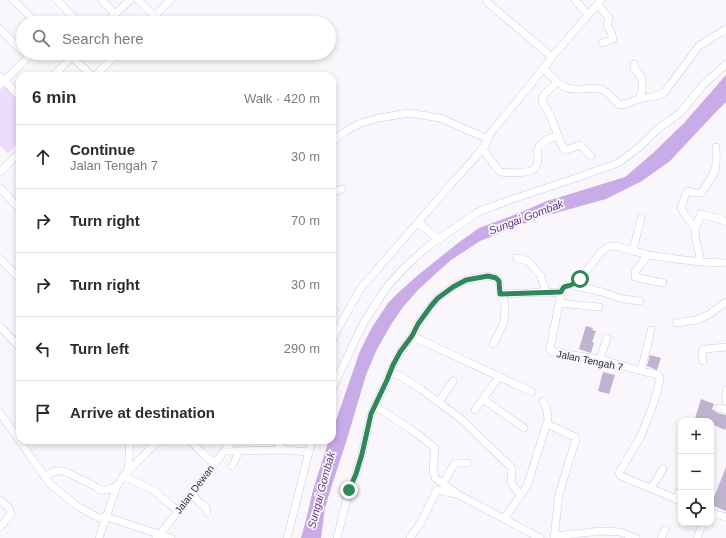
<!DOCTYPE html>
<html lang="en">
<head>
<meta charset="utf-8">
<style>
  body { margin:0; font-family:Helvetica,sans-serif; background:#f2f2f3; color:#2b2b33 }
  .controls { position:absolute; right:12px; bottom:12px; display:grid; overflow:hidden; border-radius:8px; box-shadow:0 2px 6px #0003 }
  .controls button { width:36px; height:36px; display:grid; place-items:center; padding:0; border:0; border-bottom:1px solid #e1e1e2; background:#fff; color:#2b2b33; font:20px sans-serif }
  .stop { position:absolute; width:12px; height:12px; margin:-9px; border:3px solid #32875a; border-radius:50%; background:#fff }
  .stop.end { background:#32875a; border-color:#fff; box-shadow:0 1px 4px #0008 }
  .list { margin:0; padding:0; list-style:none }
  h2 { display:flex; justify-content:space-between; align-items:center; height:52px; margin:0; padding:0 16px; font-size:17px }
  h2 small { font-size:13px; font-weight:400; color:#7c7c81 }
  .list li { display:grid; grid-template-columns:26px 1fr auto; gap:12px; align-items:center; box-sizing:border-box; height:64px; padding:0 16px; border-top:1px solid #e1e1e2 }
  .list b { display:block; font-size:15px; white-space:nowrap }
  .list p { margin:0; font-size:13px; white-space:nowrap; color:#7c7c81 }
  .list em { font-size:13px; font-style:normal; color:#7c7c81 }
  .icon { flex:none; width:22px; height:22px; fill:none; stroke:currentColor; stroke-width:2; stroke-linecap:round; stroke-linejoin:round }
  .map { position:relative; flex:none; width:726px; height:538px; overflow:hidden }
  .search { position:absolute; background:#fff; box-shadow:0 2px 6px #0003; left:16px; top:16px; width:320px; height:44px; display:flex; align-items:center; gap:10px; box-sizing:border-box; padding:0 14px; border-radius:22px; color:#7c7c81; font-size:15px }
  .panel { position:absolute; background:#fff; box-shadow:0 2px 6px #0003; left:16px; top:72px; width:320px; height:372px; border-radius:12px }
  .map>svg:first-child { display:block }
  .green { fill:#ecdcfd }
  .water { fill:#c8abe7 }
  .building { fill:#c0b3cf }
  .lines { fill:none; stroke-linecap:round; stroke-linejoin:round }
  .minor-casing { stroke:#d6c8e4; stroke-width:8 }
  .minor { stroke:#fff; stroke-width:7 }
  .route { stroke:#32875a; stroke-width:5 }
  .labels { text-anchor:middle; stroke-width:3.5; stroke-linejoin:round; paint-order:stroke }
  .street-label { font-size:10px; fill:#2d2832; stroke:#f9f6fc }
  .water-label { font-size:11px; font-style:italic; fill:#5f3980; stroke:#f9f6fc }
</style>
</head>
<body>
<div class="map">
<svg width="726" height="538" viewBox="0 0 726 538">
  <rect width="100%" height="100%" fill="#f9f6fc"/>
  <path class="green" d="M 5,86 L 20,101 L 20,141 L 8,153 L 0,146 L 0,91 Z"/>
  <path class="water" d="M 726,75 L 726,102 L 714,114 L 670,161 L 642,181 L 606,199 L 541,217 L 480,241 L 451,260 L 432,277 L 418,290 L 403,307 L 392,323 L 377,349 L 366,375 L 347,439 L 331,488 L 325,508 L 321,538 L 301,538 L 307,516 L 313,490 L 329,440 L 332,440 L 332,432 L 360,351 L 371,329 L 388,303 L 399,292 L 418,275 L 458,243 L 479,228 L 522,212 L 544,202 L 625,177 L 631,172 L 653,153 L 684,123 Z"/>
  <path class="building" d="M 586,326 L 593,328 L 592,330 L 596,331 L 592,342 L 594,343 L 591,353 L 579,349 Z
    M 650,355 L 661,358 L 657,370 L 647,366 Z
    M 603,372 L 615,375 L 609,394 L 598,391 Z
    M 701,399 L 714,404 L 712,409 L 718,413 L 726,415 L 726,427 L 725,430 L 714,425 L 714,423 L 711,421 L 702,421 L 695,419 Z
    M 726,467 L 726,511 L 711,505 Z"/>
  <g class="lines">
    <g class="minor-casing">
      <path id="minor" d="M 13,0 L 37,23
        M 57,0 L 79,23
        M 102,0 L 115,14
        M 138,0 L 154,16
        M 575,0 L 588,14
        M 487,2 L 552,57
        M 598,4 L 609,18 L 607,25 L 611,32 L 613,39 L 602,43
        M 64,23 L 72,16
        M 106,23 L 130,0
        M 148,23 L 170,0
        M 0,29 L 23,52
        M 68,53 L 92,76
        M 634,64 L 634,68 L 642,78 L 642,92 L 638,99
        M 543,68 C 550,74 559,86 567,88 C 578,92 590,86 601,89 C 609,92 614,101 620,105 C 627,105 632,101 639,99 C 647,97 656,97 664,93 L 699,46 L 726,29
        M 0,76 L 20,97
        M 53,76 L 72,57
        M 95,76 L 118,53
        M 557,82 L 543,96 L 542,100 L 545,106 L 550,115 L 563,148 L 566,150 C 571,149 575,146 580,145 L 591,156
        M 0,85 L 32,53
        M 332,142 L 344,132 L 361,123 L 379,118 L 409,113 L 440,118 L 488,139
        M 482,149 L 500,172 C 506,173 528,174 534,169 C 536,168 537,164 538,161 C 538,156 536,151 539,146 C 543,141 552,137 558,136
        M 0,172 L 20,152
        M 0,188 L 20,209
        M 332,193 L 342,189
        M 418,222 L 439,240
        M 695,228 L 701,214 L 720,219 L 726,222
        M 633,250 L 641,218
        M 648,255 L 635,272 L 635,277 L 663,283
        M 517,258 L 528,261 L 541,276 L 546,292 L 561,293
        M 0,259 L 20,279
        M 701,262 L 696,241 L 695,228 L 684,213 L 681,208 L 686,193 L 688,191 L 696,193 L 701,193 C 706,186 712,178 715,170 C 717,163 716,154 716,147
        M 571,285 L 602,292 L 623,299 L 640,301
        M 501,294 L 546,292
        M 559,303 L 599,307
        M 332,309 L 334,310
        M 677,323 L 696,320 L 708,315 L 726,302
        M 0,326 L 20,348
        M 412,336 L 532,392
        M 332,341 L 337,330 L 361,288 L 452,183 L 474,159 L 486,144 L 490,134 L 493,130 L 527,89 L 552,57 L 601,0
        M 600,359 L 607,338
        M 703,361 L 702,351 L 705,349 L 726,347
        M 641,371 L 651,330
        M 390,372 L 400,376 L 422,390 L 461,419 L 512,468 L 511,483 L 521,495
        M 332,389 L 363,324 L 386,288 L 403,269 L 427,247 L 478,212 L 507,201 L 579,177 L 618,163 L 638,148 L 660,127 L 669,121 L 681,112 L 703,85 L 726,64
        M 726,390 L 726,401
        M 483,399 L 524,428
        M 439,402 L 453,381
        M 375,406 L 416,433 L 435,448 L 433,469 L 435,478 L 459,495 L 540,538
        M 719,408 L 726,410
        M 475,410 L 499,377
        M 0,413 L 50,484 L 77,506 L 99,518 L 107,517 L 171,538
        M 547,424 L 575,437 L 576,439 L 559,494 L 554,538
        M 190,440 L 201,452 L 214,463
        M 275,440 L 284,450
        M 224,451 L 284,450 L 309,452
        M 232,466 L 235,461 L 238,451
        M 128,472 L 130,440
        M 44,476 C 48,475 52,472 56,471 C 65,469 73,476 80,479 C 89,483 93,484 100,490 L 107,490 L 117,486
        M 123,476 L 153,490 L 178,511
        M 443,483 L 455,463 L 467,463
        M 651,488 L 663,469
        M 192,494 L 200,503 L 206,507 L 207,512
        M 675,499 L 681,490
        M 0,500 L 9,508 L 11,514 L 0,527
        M 681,501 L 621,476 L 619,473 L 620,471 L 641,436 L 654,402 L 660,380 L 659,376 L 655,374 L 641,371 L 600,359 L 552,352 L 550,349 L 561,293 L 563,288 L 566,285 L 571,285 L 580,279 L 602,251 L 608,247 L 615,246 L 648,255 L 676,259 L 701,262 L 726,263
        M 711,513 L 726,517
        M 504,519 L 527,486 L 548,420 L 547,410 L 543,401
        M 554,536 L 601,531 L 620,532 L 636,538
        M 99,538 L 117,486 L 123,476 L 156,443 L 160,440
        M 156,538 C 184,507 207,472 233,440
        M 287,538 L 312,440
        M 337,538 L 349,490 L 356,474 L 362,454 L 371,415 L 387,380 L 393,365 L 400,352 L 412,336 L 418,324 L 431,306 L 438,298 L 453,287 L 466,280 L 488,276 L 496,278 L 499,281 L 501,294 L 505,304 L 505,311 L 504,322 L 499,333 L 493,344
        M 410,538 L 421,522 L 437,490 L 438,490 L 455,494
        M 661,538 L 665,530
        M 697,538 L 703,523"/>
    </g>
    <use href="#minor" class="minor"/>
  </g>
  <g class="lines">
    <path class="route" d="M 349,490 L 356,474 L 362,454 L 371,414 L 387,380 L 393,365 L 400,352 L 412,336 L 418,324 L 431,306 L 438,298 L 453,287 L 466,280 L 488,276 L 496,278 L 499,281 L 500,294 L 561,292 C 564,285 565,287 571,285 C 574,284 577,280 580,279"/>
  </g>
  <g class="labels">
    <g class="street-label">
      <text transform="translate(590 360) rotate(12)" y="4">Jalan Tengah 7</text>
      <text transform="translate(194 489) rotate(-53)" y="4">Jalan Dewan</text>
    </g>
    <g class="water-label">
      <text transform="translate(526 217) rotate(-21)" y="4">Sungai Gombak</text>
      <text transform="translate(321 490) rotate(-75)" y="4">Sungai Gombak</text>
    </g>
  </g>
</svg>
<div class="controls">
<button>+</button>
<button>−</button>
<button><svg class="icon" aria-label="locate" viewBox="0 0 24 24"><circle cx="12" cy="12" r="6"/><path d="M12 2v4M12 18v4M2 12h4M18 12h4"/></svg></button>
</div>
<div class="stop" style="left:580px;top:279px"></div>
<div class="stop end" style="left:349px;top:490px"></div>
<div class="search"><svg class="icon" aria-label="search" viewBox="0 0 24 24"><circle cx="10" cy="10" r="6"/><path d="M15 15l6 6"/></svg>Search here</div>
<section class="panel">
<h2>6 min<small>Walk · 420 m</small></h2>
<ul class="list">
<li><svg class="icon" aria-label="ahead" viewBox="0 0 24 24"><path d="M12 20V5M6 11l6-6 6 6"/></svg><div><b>Continue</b><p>Jalan Tengah 7</p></div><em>30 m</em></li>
<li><svg class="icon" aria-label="right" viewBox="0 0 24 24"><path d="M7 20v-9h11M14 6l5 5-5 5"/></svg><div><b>Turn right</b></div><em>70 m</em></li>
<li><svg class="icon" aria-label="right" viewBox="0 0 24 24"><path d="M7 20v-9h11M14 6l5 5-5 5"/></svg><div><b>Turn right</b></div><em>30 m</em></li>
<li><svg class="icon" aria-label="left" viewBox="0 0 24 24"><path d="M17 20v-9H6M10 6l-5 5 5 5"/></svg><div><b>Turn left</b></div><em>290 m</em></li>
<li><svg class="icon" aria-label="arrive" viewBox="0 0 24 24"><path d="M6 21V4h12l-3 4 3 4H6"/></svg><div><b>Arrive at destination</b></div></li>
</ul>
</section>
</div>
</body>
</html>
